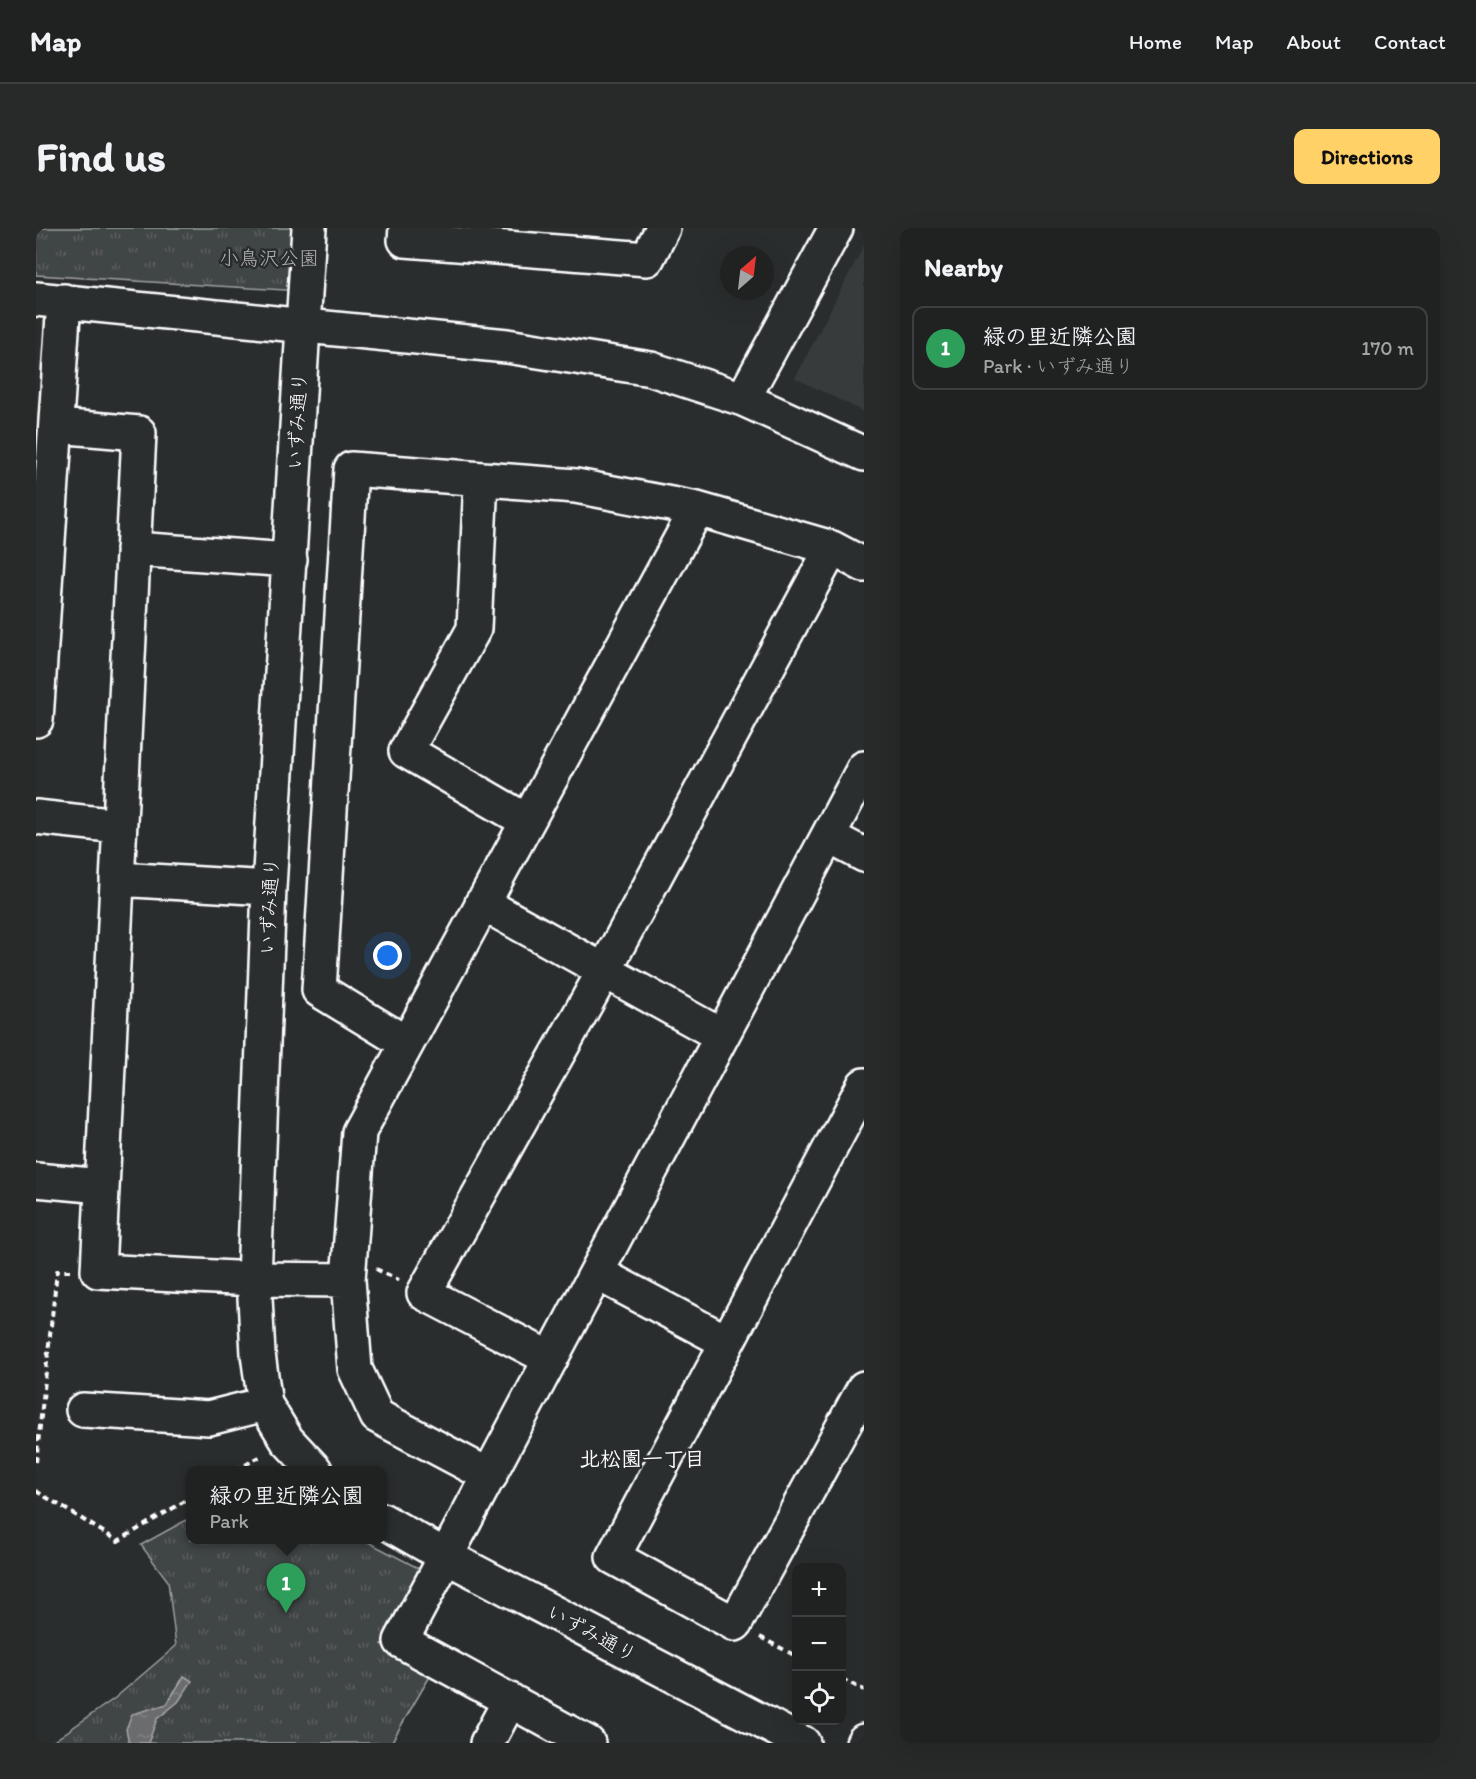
<!DOCTYPE html>
<html lang="en">
<head>
<meta charset="utf-8">
<style>
  body { margin:0; font-family:Itim,"Klee One",sans-serif; background:#282a2a; color:#f1f3f6 }
  .controls { position:absolute; right:18px; bottom:18px; display:grid; overflow:hidden; border-radius:12px; box-shadow:0 6px 24px #0002 }
  .controls button { width:54px; height:54px; display:grid; place-items:center; padding:0; border:0; border-bottom:2px solid #3d3f40; background:#202222; color:#f1f3f6; font:30px sans-serif }
  .compass { position:absolute; left:684px; top:18px; width:54px; height:54px; border-radius:50%; background:#202222; box-shadow:0 6px 24px #0002; rotate:28deg }
  .you { position:absolute; left:352px; top:728px; width:21px; height:21px; margin:-15px; border:4px solid #fff; border-radius:50%; background:#1a73e8; box-shadow:0 0 0 9px #1a73e833 }
  .badge { display:grid; place-items:center; width:39px; height:39px; border-radius:50%; background:#ffd166; color:#fff; font-size:20px; font-weight:700 }
  .pin { position:absolute; translate:-50% -50px; filter:drop-shadow(0 2px 3px #0008) }
  .pin::after { content:''; position:absolute; top:32px; width:21px; height:18px; background:inherit; clip-path:polygon(0 0,100% 0,50% 100%) }
  .popup { position:absolute; left:150px; top:1238px; width:201px; height:78px; box-sizing:border-box; display:grid; place-content:center; border-radius:12px; background:#202222; filter:drop-shadow(0 2px 4px #0005); font-size:20px; white-space:nowrap; color:#a2a4a5 }
  .popup b { font-size:22px; color:#f1f3f6 }
  .popup::after { content:''; position:absolute; left:50%; top:100%; margin-left:-12px; border:12px solid transparent; border-top-color:#202222 }
  .list { margin:0; padding:0; list-style:none }
  h2 { display:flex; justify-content:space-between; align-items:center; height:78px; margin:0; padding:0 24px; font-size:26px }
  h2 small { font-size:20px; font-weight:400; color:#a2a4a5 }
  .list li { display:grid; grid-template-columns:39px 1fr auto; gap:18px; align-items:center; box-sizing:border-box; height:84px; margin:0 12px 12px; padding:0 12px; border:2px solid #3d3f40; border-radius:12px }
  .list b { display:block; font-size:22px; white-space:nowrap }
  .list p { margin:0; font-size:20px; white-space:nowrap; color:#a2a4a5 }
  .list em { font-size:20px; font-style:normal; color:#a2a4a5 }
  .icon { flex:none; width:33px; height:33px; fill:none; stroke:currentColor; stroke-width:2; stroke-linecap:round; stroke-linejoin:round }
  .map { position:relative; flex:none; width:828px; height:1515px; overflow:hidden; border-radius:12px }
  header { display:flex; align-items:center; gap:36px; box-sizing:border-box; height:84px; padding:0 30px; background:#202222; border-bottom:2px solid #3d3f40 }
  header strong { font-size:28px }
  nav { display:flex; gap:33px; margin-inline-start:auto; font-size:21px }
  .intro { display:flex; align-items:center; justify-content:space-between; box-sizing:border-box; height:144px; padding:0 36px }
  h1 { margin:0; font-size:42px }
  .button { padding:15px 27px; border-radius:12px; background:#ffd166; color:#111; font-size:21px; font-weight:700 }
  main { display:flex; gap:36px; padding:0 36px }
  aside { flex:1; background:#202222; border-radius:12px; box-shadow:0 6px 24px #0002 }
  .map>svg:first-child { display:block }
  .built { fill:#373a3b }
  .park { fill:url(#park-tufts); stroke:#a0a2a2; stroke-width:1.5 }
  .water { fill:url(#water-ripples); stroke:#a6a7a7; stroke-width:1.5 }
  .lines { fill:none; stroke-linecap:round; stroke-linejoin:round }
  .minor-casing { stroke:#fff; stroke-width:38 }
  .path { stroke:#fff; stroke-width:4; stroke-dasharray:6 4.5; stroke-linecap:butt }
  .minor { stroke:#2a2d2e; stroke-width:33 }
  .labels { text-anchor:middle; stroke-width:5; stroke-linejoin:round; paint-order:stroke }
  .park-label { font-size:20px; fill:#b3b4b5; stroke:#2a2d2e }
  .street-label { font-size:20px; fill:#fff; stroke:#2a2d2e }
  .neighbourhood-label { font-size:21px; font-weight:bold; fill:#fff; stroke:#2a2d2e }
</style>
</head>
<body>
<header>
<strong>Map</strong>
<nav><a>Home</a><a>Map</a><a>About</a><a>Contact</a></nav>
</header>
<div class="intro"><h1>Find us</h1><a class="button">Directions</a></div>
<main>
<div class="map">
<svg width="828" height="1515" viewBox="0 0 828 1515">
  <defs>
    <pattern id="park-tufts" width="24" height="20" patternUnits="userSpaceOnUse" patternTransform="scale(1.5)"><rect width="24" height="20" fill="#414445"/><path d="M3 7l-1-3M5 7V3M7 7l1-3M15 17l-1-3M17 17v-4M19 17l1-3" fill="none" stroke="#5e6061"/></pattern>
    <pattern id="water-ripples" width="26" height="14" patternUnits="userSpaceOnUse" patternTransform="scale(1.5)"><rect width="26" height="14" fill="#6a6c6d"/><path d="M2 4q2-2 4 0t4 0M15 11q2-2 4 0t4 0" fill="none" stroke="#808283"/></pattern>
  </defs>
  <rect width="100%" height="100%" fill="#2a2d2e"/>
  <filter id="ink" filterUnits="userSpaceOnUse"><feTurbulence type="fractalNoise" baseFrequency=".0167" numOctaves="2"/><feDisplacementMap in="SourceGraphic" scale="12" xChannelSelector="R" yChannelSelector="G"/><feConvolveMatrix kernelMatrix="1 2 1 2 8 2 1 2 1" color-interpolation-filters="sRGB"/></filter>
  <g filter="url(#ink)">
    <path class="built" d="M 828,17 L 828,184 L 759,150 Z"/>
    <path class="park" d="M 0,0 L 267,0 L 266,63 L 0,47 Z
      M 154,1290 L 154,1312 L 328,1312 L 388,1343 L 346,1416 L 396,1445 L 355,1515 L 15,1515 L 79,1470 L 140,1418 L 132,1353 L 105,1317 Z"/>
    <path class="water" d="M 148,1448 L 156,1453 L 142,1474 L 121,1491 L 112,1515 L 93,1515 L 90,1501 L 96,1486 L 131,1476 Z"/>
    <g class="lines">
      <g class="minor-casing">
        <path id="minor" d="M 273,0 L 233,660 L 218,1051 L 222,1126 L 229,1176 L 251,1212 L 279,1242
          M 370,0 L 369,12 L 611,31 L 627,0
          M 0,71 L 471,118 L 615,141 L 707,171 L 828,226
          M 707,171 L 800,0
          M 20,198 L 103,205 L 62,1043 L 218,1051 L 312,1052
          M 445,251 L 438,401 L 370,523 L 491,593
          M 97,321 L 254,332
          M 0,492 L 28,73
          M 0,589 L 83,598
          M 792,608 L 828,627
          M 81,651 L 233,660
          M 446,675 L 686,808
          M 370,815 L 283,762 L 315,241 L 540,258 L 661,281 L 796,320 L 828,337
          M 828,857 L 577,1329 L 699,1396 L 828,1160
          M 0,952 L 66,958
          M 561,1045 L 691,1114
          M 515,1131 L 388,1065 L 568,743 L 796,320
          M 47,1182 L 173,1190 L 229,1176
          M 454,1248 L 341,1188 L 319,1141 L 312,1052 L 323,904 L 661,281
          M 346,1292 L 411,1329 L 767,1515
          M 451,1515 L 474,1472
          M 552,1515 L 365,1413 L 828,540
          M 827,1515 L 828,1513"/>
      </g>
      <path class="path" d="M 340,1041 L 363,1052
        M 0,1234 L 21,1043 L 34,1043
        M 200,1242 L 227,1227
        M 0,1263 L 82,1313 L 154,1270
        M 724,1409 L 760,1428
        M 806,1451 L 828,1462"/>
      <use href="#minor" class="minor"/>
    </g>
  </g>
  <g class="labels">
    <g class="park-label">
      <text x="233" y="37">小鳥沢公園</text>
    </g>
    <g class="street-label">
      <text transform="translate(261 193) rotate(-87)" y="7">いずみ通り</text>
      <text transform="translate(233 678) rotate(-87)" y="7">いずみ通り</text>
      <text transform="translate(556 1405) rotate(28)" y="7">いずみ通り</text>
    </g>
    <g class="neighbourhood-label">
      <text x="606" y="1238">北松園一丁目</text>
    </g>
  </g>
</svg>
<div class="controls">
<button>+</button>
<button>−</button>
<button><svg class="icon" aria-label="locate" viewBox="0 0 24 24"><circle cx="12" cy="12" r="6"/><path d="M12 2v4M12 18v4M2 12h4M18 12h4"/></svg></button>
</div>
<svg class="compass" viewBox="-18 -18 36 36"><path d="M0-13l5 13h-10z" fill="#e53935"/><path d="M0 13l5-13h-10z" fill="#a2a4a5"/></svg>
<div class="you"></div>
<div class="pin badge" style="left:250px;top:1385px;background:#2e9e5b">1</div>
<div class="popup"><b>緑の里近隣公園</b>Park</div>
</div>
<aside>
<h2>Nearby<small></small></h2>
<ul class="list">
<li><span class="badge" style="background:#2e9e5b">1</span><div><b>緑の里近隣公園</b><p>Park · いずみ通り</p></div><em>170 m</em></li>
</ul>
</aside>
</main>
</body>
</html>
